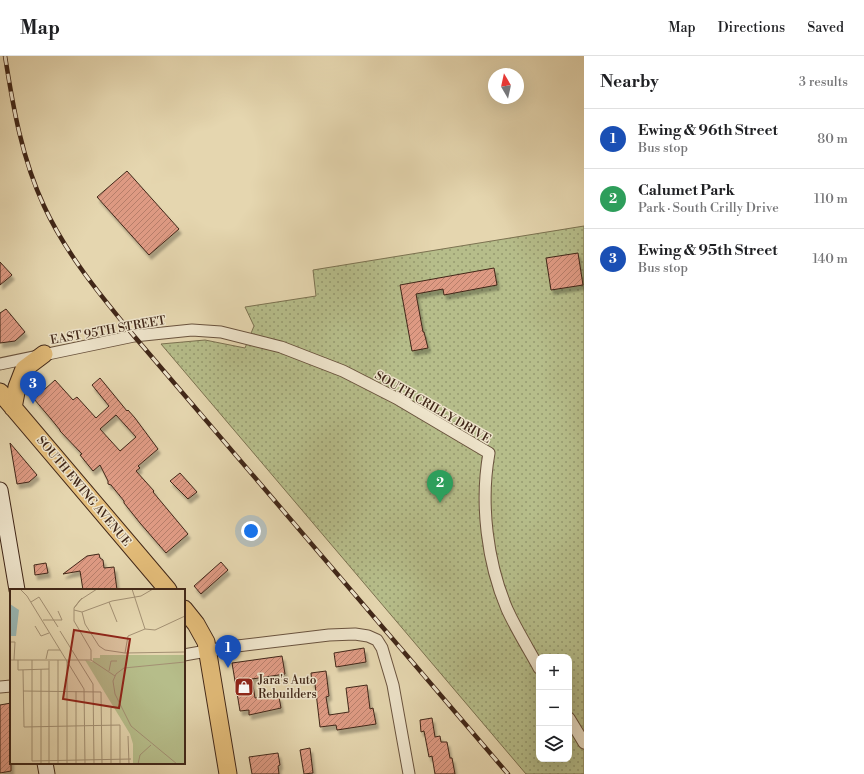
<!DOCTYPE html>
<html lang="en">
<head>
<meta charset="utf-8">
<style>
  body { margin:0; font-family:"Libre Bodoni",serif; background:#f6f6f6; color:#202124 }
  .controls { position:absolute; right:12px; bottom:12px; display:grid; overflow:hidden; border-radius:8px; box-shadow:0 4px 16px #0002 }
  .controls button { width:36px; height:36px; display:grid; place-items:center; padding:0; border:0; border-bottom:1px solid #e0e0e0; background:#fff; color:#202124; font:20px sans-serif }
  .compass { position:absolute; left:488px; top:12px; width:36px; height:36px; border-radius:50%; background:#fff; box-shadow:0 4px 16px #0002; rotate:351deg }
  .you { position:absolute; left:251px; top:475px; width:14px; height:14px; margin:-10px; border:3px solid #fff; border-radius:50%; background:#1a73e8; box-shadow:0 0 0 6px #1a73e833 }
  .badge { display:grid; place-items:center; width:26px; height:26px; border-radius:50%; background:#0f766e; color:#fff; font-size:13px; font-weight:700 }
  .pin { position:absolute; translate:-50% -33px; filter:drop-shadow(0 1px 2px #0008) }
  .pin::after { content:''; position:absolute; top:21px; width:14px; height:12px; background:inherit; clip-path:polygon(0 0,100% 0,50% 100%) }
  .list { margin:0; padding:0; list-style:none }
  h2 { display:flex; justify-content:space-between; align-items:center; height:52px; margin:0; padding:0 16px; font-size:17px }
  h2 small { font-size:13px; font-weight:400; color:#757577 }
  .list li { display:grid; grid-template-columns:26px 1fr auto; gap:12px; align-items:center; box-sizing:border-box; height:60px; padding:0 16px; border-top:1px solid #e0e0e0 }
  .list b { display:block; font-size:15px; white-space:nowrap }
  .list p { margin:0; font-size:13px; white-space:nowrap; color:#757577 }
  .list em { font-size:13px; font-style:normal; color:#757577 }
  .icon { flex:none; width:22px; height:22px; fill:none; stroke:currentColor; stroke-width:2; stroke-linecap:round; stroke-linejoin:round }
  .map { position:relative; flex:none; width:584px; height:718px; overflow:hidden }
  header { display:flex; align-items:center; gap:24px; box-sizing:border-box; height:56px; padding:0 20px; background:#fff; border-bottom:1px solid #e0e0e0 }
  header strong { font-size:19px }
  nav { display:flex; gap:22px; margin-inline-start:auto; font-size:14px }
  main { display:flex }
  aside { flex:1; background:#fff }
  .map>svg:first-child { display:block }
  .park { fill:url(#park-dots); stroke:#7c7251; fill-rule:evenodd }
  .building { fill:url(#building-hatch); stroke:#412718; fill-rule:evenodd; filter:url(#shadow) }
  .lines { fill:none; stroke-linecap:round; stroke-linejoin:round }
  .street-casing { stroke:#6a533e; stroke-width:13 }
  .secondary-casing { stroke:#412718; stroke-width:17 }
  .primary-casing { stroke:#412718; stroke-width:19 }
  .street { stroke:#eee4cb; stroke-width:11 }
  .secondary { stroke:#eee4cb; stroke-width:15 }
  .primary { stroke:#e2bb78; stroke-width:17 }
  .rail-casing { stroke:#412718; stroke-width:4.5 }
  .rail { stroke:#eee4cb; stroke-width:3; stroke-dasharray:9; stroke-linecap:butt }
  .labels { text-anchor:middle; stroke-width:3; stroke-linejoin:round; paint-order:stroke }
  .street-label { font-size:12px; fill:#412718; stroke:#eee4cb }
  .poi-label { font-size:12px; fill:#412718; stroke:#eee4cb; text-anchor:start }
  .inset-road { fill:none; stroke:#a39073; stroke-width:1 }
  .view { fill:#8f2418; fill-opacity:0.15; stroke:#8f2418; stroke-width:2 }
  .inset-edge { fill:none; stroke:#412718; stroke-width:2 }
</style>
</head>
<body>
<header>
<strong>Map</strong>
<nav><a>Map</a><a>Directions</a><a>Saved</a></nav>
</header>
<main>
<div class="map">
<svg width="584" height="718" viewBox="0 0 584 718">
  <defs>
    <pattern id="park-dots" width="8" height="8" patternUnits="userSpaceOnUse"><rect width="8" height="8" fill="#b6bd8a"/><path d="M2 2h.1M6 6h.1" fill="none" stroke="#969a70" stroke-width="1.8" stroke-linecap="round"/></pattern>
    <pattern id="building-hatch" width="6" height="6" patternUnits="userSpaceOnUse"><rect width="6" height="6" fill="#de9a83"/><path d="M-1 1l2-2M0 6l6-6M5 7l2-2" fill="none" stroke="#b67e6a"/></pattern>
    <filter id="shadow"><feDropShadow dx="2.5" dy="4.5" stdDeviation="1" flood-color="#0004"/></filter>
  </defs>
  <rect width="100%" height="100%" fill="#e5d6af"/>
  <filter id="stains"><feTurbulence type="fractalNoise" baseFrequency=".005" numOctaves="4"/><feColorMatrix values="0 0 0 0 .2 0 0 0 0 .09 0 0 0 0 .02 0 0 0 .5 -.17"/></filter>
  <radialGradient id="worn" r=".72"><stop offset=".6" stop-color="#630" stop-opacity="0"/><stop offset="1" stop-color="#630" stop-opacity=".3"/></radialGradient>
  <path class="park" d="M 584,170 L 584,718 L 526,718 L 161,288 L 205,284 L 245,292 L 254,270 L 245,251 L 316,240 L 313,214 ZM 539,601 L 569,601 L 569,703 L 539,703 Z"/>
  <path class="building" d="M 127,115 L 179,173 L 149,199 L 97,141 Z
    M 578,197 L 583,229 L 551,234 L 546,202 Z
    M 0,206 L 12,219 L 0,229 Z
    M 494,212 L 497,229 L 444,239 L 443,233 L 416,238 L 423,276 L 424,276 L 428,292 L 412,295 L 400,229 Z
    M 6,253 L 25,276 L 15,285 L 0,287 L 0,257 Z
    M 100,322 L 127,355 L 128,354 L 135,362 L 158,393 L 138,410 L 140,412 L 136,415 L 154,435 L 153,436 L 188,478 L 166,497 L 140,467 L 124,447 L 124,445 L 111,429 L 108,428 L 108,425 L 100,409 L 93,415 L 80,399 L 82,398 L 60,375 L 60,374 L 51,363 L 34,343 L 55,324 L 73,344 L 77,341 L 96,362 L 109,350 L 92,329 ZM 116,359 L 136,381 L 120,395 L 100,373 Z
    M 10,387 L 37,419 L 29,426 L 17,428 Z
    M 180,417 L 197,436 L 188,443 L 170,425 Z
    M 99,498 L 100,502 L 103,504 L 104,512 L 114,511 L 117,534 L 83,534 L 80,515 L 63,518 L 87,500 Z
    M 221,506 L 228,514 L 201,538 L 194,530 Z
    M 46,507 L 48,517 L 35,519 L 34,509 Z
    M 364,592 L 366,606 L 336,611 L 334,597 Z
    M 282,600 L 285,618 L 252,623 L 255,642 L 271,639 L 279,641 L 281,652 L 249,659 L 249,654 L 240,655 L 232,607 Z
    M 326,615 L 329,640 L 326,641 L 329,659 L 349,656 L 346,632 L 367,629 L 370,653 L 373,652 L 376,668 L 337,674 L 336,669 L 320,671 L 315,628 L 312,628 L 311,617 Z
    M 11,647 L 11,715 L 0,717 L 0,649 Z
    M 432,662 L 435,681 L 440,680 L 441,686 L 447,686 L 450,702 L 452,702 L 455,718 L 435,718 L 432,700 L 429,701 L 424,675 L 421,676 L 420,664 Z
    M 310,692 L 313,717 L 304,718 L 300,694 Z
    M 278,697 L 280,709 L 278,710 L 279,718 L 252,718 L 249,701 Z"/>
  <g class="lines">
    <g class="street-casing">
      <path id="street" d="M 0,308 L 134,280 L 192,274 L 221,276 L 281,291 L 343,315 L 396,342 L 489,397 C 480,447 487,506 507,553 C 516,573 528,592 539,612
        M 184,599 L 229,591 L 329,579 L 355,578 L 368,580 L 377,584 L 382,592 L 393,629 L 409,718
        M 0,631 L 11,630
        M 569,662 L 584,687"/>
    </g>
    <g class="secondary-casing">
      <path id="secondary" d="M 0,434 L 17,534
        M 45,707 L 47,718"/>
    </g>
    <g class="primary-casing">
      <path id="primary" d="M 0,336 L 168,534
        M 13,352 L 17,331 L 24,313 L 44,298
        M 184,553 L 196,568 L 206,586 L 228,718"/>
    </g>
    <use href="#street" class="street"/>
    <use href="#secondary" class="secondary"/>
    <use href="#primary" class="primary"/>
    <g class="rail-casing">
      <path id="rail" d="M 5,0 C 13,51 22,103 44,150 C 66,198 101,240 134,280 L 508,718"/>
    </g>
    <use href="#rail" class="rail"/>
  </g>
  <defs>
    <g id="shop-square" transform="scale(1)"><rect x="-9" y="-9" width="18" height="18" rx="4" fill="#8f2418" stroke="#eee4cb"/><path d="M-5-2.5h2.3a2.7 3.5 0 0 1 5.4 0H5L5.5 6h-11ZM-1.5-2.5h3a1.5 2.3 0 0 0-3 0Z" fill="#fff"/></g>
  </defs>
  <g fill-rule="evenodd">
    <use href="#shop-square" x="244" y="631"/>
  </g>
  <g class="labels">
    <g class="street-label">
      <text transform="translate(108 274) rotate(-10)" y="4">EAST 95TH STREET</text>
      <text transform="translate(433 351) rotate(30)" y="4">SOUTH CRILLY DRIVE</text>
      <text transform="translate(84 435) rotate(50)" y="4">SOUTH EWING AVENUE</text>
    </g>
    <g class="poi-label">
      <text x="258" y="628">Jara's Auto<tspan x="258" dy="14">Rebuilders</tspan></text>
    </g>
  </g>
  <g transform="translate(10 533)">
    <rect width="175" height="175" fill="#e5d6af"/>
    <path d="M 90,66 L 175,66 L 175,175 L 123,175 L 123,155 L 120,145 L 75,71 L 83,73 L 83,69 L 90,69 Z" fill="#b6bd8a"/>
    <path d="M 125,107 L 137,112 L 140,122 L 126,121 ZM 141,128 L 150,131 L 154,138 L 141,143 L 136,131 ZM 175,140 L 175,154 L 172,156 L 163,145 Z" fill="#b6bd8a"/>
    <path d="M 0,15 L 9,21 L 6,47 L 0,47 Z" fill="#99b7b4"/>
    <path class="inset-road" d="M 10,0 L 17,7 L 74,100 L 75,175M 122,0 L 135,40 L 145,41 L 175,27M 72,9 L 64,19 L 70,11 L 87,0M 21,13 L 29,8 L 48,38M 99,13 L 107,33M 64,19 L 64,32 L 81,61 L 81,71M 64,21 L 72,23 L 102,12 L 131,7 L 143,0M 72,23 L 75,35 L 89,57 L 95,61 L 115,64M 33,31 L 52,31 L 48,22M 25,37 L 31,47 L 39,44M 135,40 L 118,47 L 115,64 L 175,63M 50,42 L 83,95 L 84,175M 0,53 L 5,53 L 4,71M 36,70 L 38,61 L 50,61M 0,71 L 57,71M 8,71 L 8,81 L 39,80M 22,71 L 22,172 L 121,170M 48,71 L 48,175M 39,72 L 39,175M 31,80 L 31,175M 13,81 L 14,138 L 110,136 L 110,175M 99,82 L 101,72 L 107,72M 13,102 L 91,103 L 92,175M 66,102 L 66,175M 101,119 L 101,175M 118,147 L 119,175M 57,175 L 57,71 L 81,71 L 105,87M 128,175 L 130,166 L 141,156M 167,175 L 121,137 L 105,105 L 103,92 L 106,85 L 114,79 L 175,73"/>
    <path class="view" d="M 64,41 L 120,50 L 109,119 L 53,110 Z"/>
    <rect width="175" height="175" class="inset-edge"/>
  </g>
  <rect width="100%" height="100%" filter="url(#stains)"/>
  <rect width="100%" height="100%" fill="url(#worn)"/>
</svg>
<div class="controls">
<button>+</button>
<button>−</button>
<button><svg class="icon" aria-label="layers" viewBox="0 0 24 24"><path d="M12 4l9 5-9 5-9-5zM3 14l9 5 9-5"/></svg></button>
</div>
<svg class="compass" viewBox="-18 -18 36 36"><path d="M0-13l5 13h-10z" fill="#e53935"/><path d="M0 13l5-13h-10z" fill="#757577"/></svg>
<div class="you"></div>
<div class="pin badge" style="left:228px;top:612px;background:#1a4fb4">1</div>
<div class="pin badge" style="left:440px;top:447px;background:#2e9e5b">2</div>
<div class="pin badge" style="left:33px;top:348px;background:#1a4fb4">3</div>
</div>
<aside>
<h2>Nearby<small>3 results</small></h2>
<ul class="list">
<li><span class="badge" style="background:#1a4fb4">1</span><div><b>Ewing &amp; 96th Street</b><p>Bus stop</p></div><em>80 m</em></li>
<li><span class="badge" style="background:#2e9e5b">2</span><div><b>Calumet Park</b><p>Park · South Crilly Drive</p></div><em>110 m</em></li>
<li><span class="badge" style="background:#1a4fb4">3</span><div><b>Ewing &amp; 95th Street</b><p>Bus stop</p></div><em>140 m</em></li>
</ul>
</aside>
</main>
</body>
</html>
